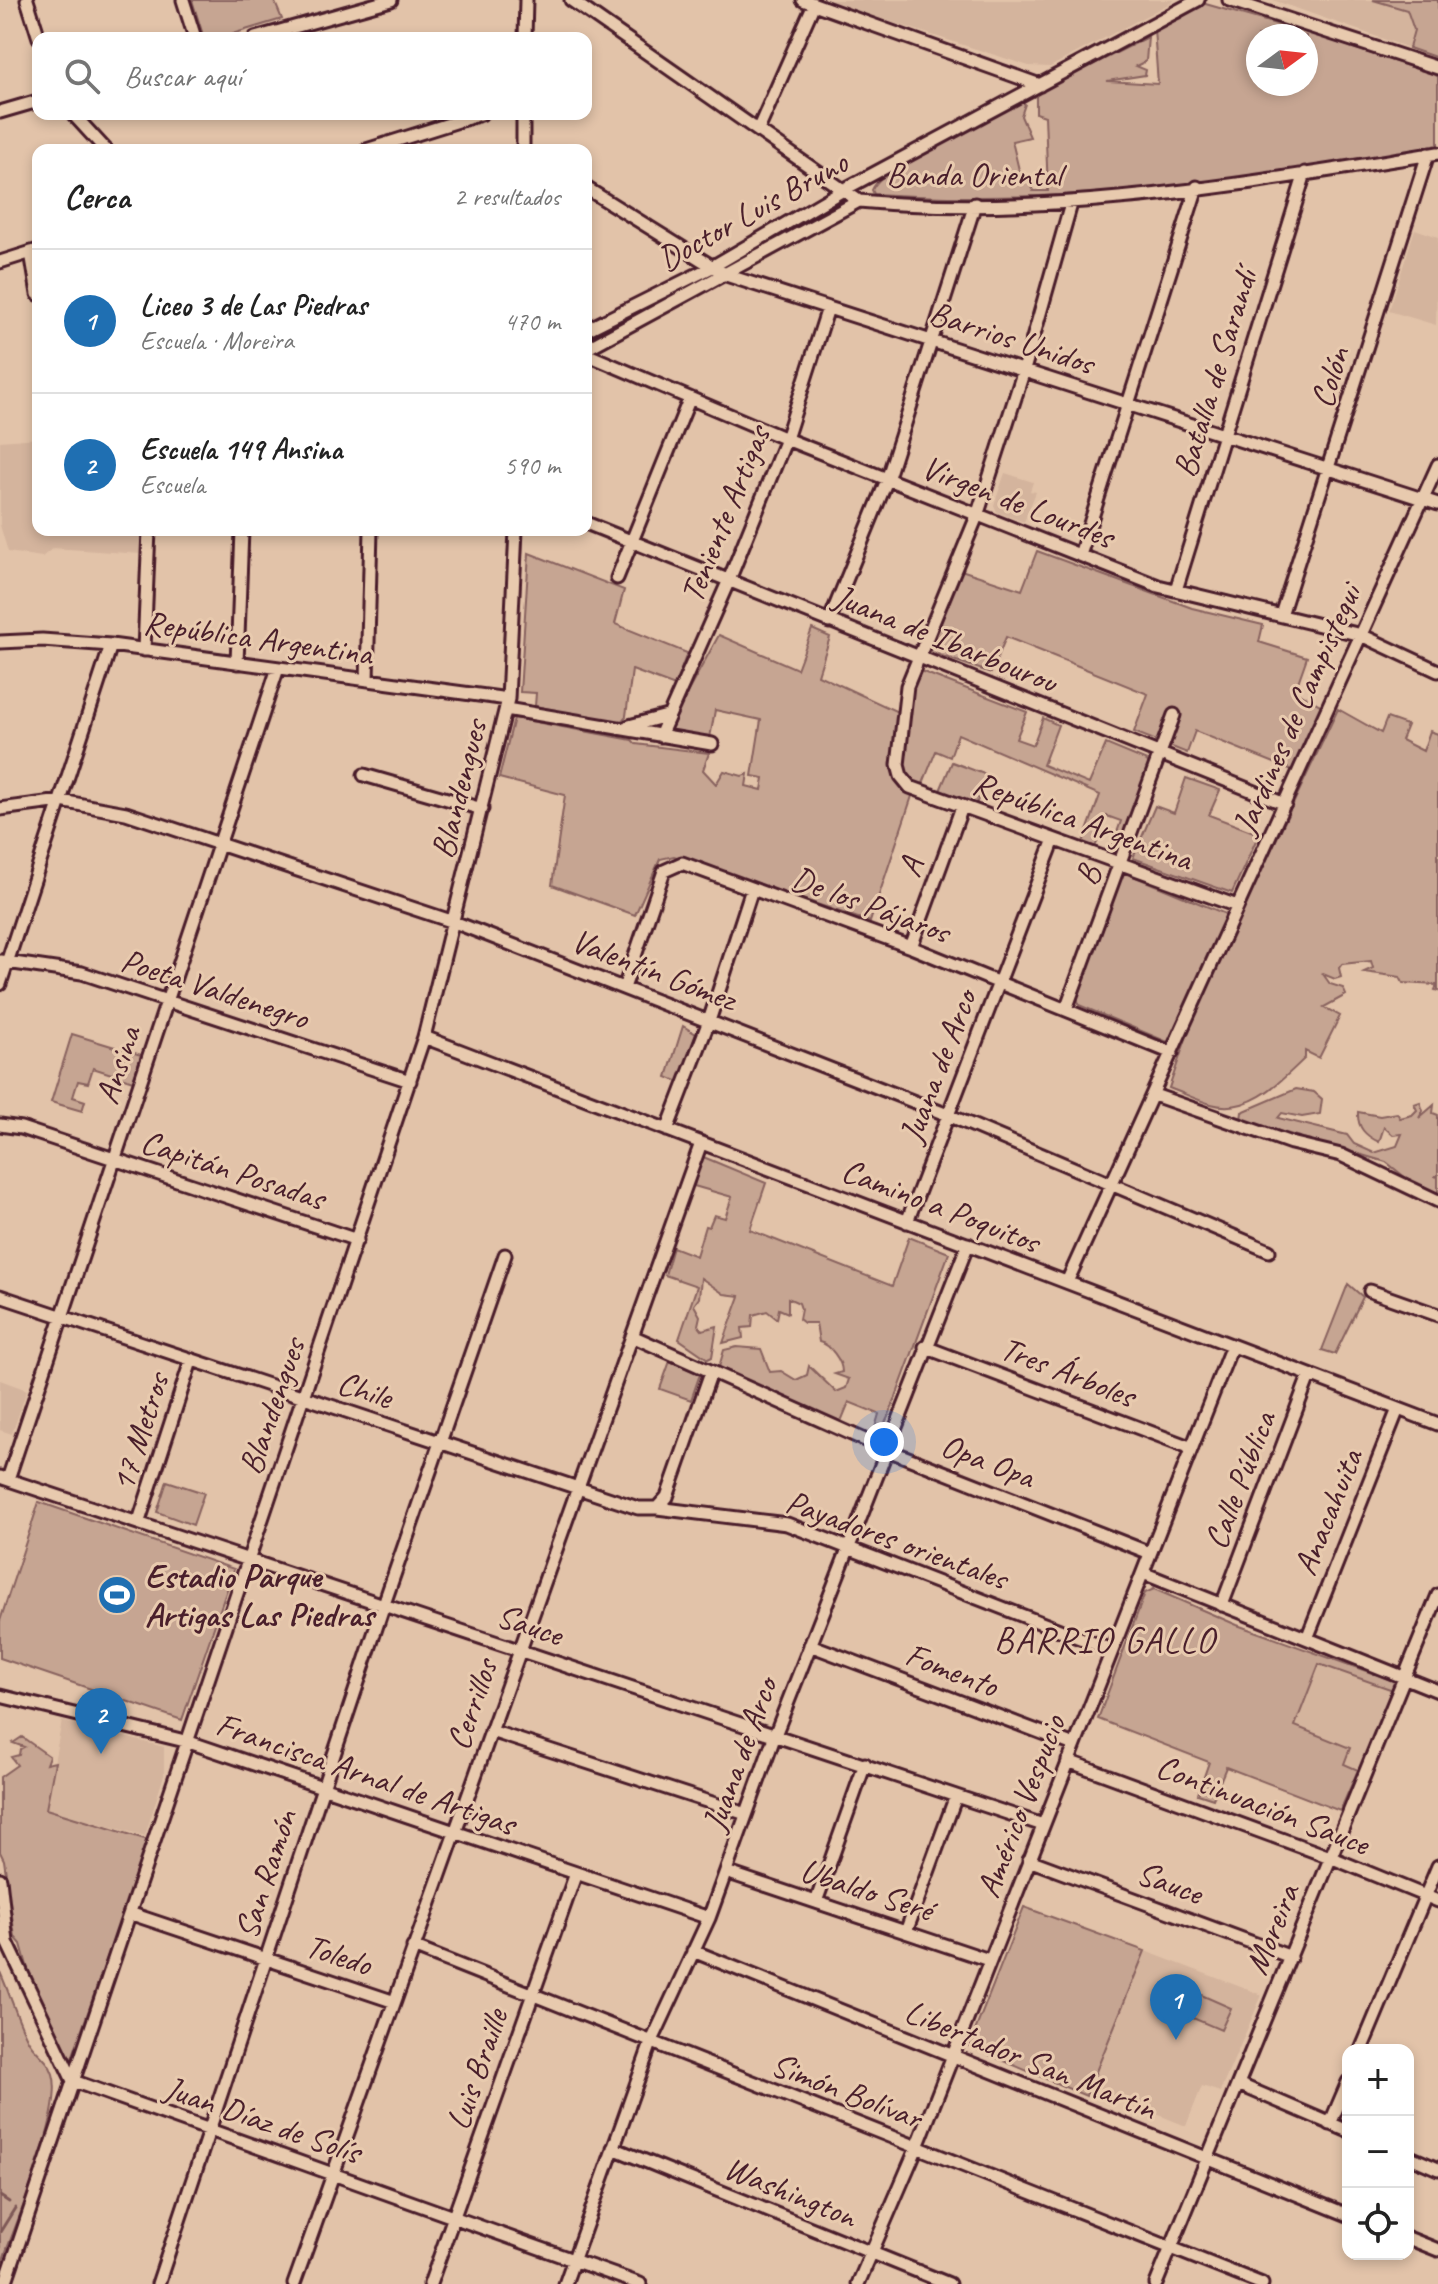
<!DOCTYPE html>
<html lang="es">
<head>
<meta charset="utf-8">
<style>
  body { margin:0; font-family:Caveat,sans-serif; background:#f6f6f6; color:#222 }
  .controls { position:absolute; right:24px; bottom:24px; display:grid; overflow:hidden; border-radius:16px; box-shadow:0 4px 12px #0003 }
  .controls button { width:72px; height:72px; display:grid; place-items:center; padding:0; border:0; border-bottom:2px solid #e0e0e0; background:#fff; color:#222; font:40px sans-serif }
  .compass { position:absolute; left:1246px; top:24px; width:72px; height:72px; border-radius:50%; background:#fff; box-shadow:0 4px 12px #0003; rotate:75deg }
  .you { position:absolute; left:884px; top:1442px; width:28px; height:28px; margin:-20px; border:6px solid #fff; border-radius:50%; background:#1a73e8; box-shadow:0 0 0 12px #1a73e833 }
  .badge { display:grid; place-items:center; width:52px; height:52px; border-radius:50%; background:#1f6fb2; color:#fff; font-size:26px; font-weight:700 }
  .pin { position:absolute; translate:-50% -66px; filter:drop-shadow(0 2px 4px #0008) }
  .pin::after { content:''; position:absolute; top:42px; width:28px; height:24px; background:inherit; clip-path:polygon(0 0,100% 0,50% 100%) }
  .list { margin:0; padding:0; list-style:none }
  h2 { display:flex; justify-content:space-between; align-items:center; height:104px; margin:0; padding:0 32px; font-size:34px }
  h2 small { font-size:26px; font-weight:400; color:#767676 }
  .list li { display:grid; grid-template-columns:52px 1fr auto; gap:24px; align-items:center; box-sizing:border-box; height:144px; padding:0 32px; border-top:2px solid #e0e0e0 }
  .list b { display:block; font-size:30px; white-space:nowrap }
  .list p { margin:0; font-size:26px; white-space:nowrap; color:#767676 }
  .list em { font-size:26px; font-style:normal; color:#767676 }
  .icon { flex:none; width:44px; height:44px; fill:none; stroke:currentColor; stroke-width:2; stroke-linecap:round; stroke-linejoin:round }
  .map { position:relative; flex:none; width:1438px; height:2284px; overflow:hidden }
  .search { position:absolute; background:#fff; box-shadow:0 4px 12px #0003; left:32px; top:32px; width:560px; height:88px; display:flex; align-items:center; gap:20px; box-sizing:border-box; padding:0 28px; border-radius:16px; color:#767676; font-size:30px }
  .panel { position:absolute; background:#fff; box-shadow:0 4px 12px #0003; left:32px; top:144px; width:560px; height:392px; border-radius:16px }
  .map>svg:first-child { display:block }
  .built { fill:#d4b49d }
  .green { fill:#c6a592; stroke:#88625e; stroke-width:2; fill-rule:evenodd }
  .lines { fill:none; stroke-linecap:round; stroke-linejoin:round }
  .stream { stroke:#7e5857; stroke-width:3 }
  .minor-casing { stroke:#4a1f2b; stroke-width:17 }
  .minor { stroke:#e8caae; stroke-width:11 }
  .labels { text-anchor:middle; stroke-width:6; stroke-linejoin:round; paint-order:stroke }
  .street-label { font-size:34px; fill:#4a1f2b; stroke:#e8caae }
  .poi-label { font-size:34px; font-weight:bold; fill:#4a1f2b; stroke:#e8caae; text-anchor:start }
  .neighbourhood-label { font-size:36px; letter-spacing:2px; fill:#4a1f2b; stroke:#e8caae }
</style>
</head>
<body>
<div class="map">
<svg width="1438" height="2284" viewBox="0 0 1438 2284">
  <rect width="100%" height="100%" fill="#e2c3a9"/>
  <filter id="ink" filterUnits="userSpaceOnUse"><feTurbulence type="fractalNoise" baseFrequency=".0125" numOctaves="2"/><feDisplacementMap in="SourceGraphic" scale="16" xChannelSelector="R" yChannelSelector="G"/><feConvolveMatrix kernelMatrix="1 2 1 2 8 2 1 2 1" color-interpolation-filters="sRGB"/></filter>
  <g filter="url(#ink)">
    <path class="built" d="M 822,0 L 1174,0 L 1174,1 L 1050,67 L 1029,66 Z
      M 1273,0 L 1373,0 L 1407,10 L 1414,30 L 1409,48 Z
      M 1415,229 L 1438,237 L 1436,325 L 1389,311 Z
      M 38,438 L 38,530 L 142,530 L 141,554 L 53,548 L 42,557 L 8,552 L 0,525 L 0,441 Z
      M 1005,473 L 1033,482 L 1030,491 L 1036,492 L 1024,522 L 997,512 L 994,505 Z
      M 0,1380 L 27,1390 L 12,1434 L 0,1430 Z
      M 1319,1663 L 1393,1690 L 1358,1770 L 1344,1764 L 1349,1748 L 1295,1726 Z
      M 62,1721 L 164,1747 L 164,1775 L 145,1836 L 45,1809 Z
      M 1145,1951 L 1262,1995 L 1220,2092 L 1202,2086 L 1186,2126 L 1090,2087 Z"/>
    <path class="green" d="M 192,0 L 274,0 L 282,19 L 219,38 L 204,38 Z
      M 1373,0 L 1438,0 L 1438,58 L 1409,48 L 1414,30 L 1407,10 Z
      M 1202,3 L 1318,36 L 1438,76 L 1438,147 C 1391,153 1346,163 1300,171 C 1159,192 1016,203 874,194 L 872,190 C 881,165 990,116 1019,101 L 1025,104 L 1021,116 L 1030,137 L 1012,141 L 1019,170 L 1031,182 L 1033,191 L 1048,191 L 1045,116 L 1036,113 L 1036,93 L 1148,37 L 1146,61 L 1136,66 L 1146,70 L 1145,75 L 1107,81 L 1158,84 L 1154,29 L 1181,18 ZM 1258,36 L 1306,36 L 1306,84 L 1258,84 Z
      M 1037,551 L 1192,608 L 1263,625 L 1259,642 L 1307,657 L 1295,691 L 1322,706 L 1292,770 L 1195,731 L 1187,753 L 1134,732 L 1148,694 L 1006,637 L 991,673 L 930,652 L 961,570 L 1022,590 Z
      M 529,553 L 624,590 L 615,624 L 687,653 L 675,686 L 632,670 L 626,716 L 620,723 L 535,706 L 536,693 L 520,692 Z
      M 812,629 L 830,637 L 818,675 L 898,712 C 896,740 884,777 913,793 L 870,922 L 674,856 L 660,859 L 635,915 L 552,885 L 565,795 L 499,778 L 514,718 L 632,740 L 636,744 L 709,753 L 703,770 L 716,784 L 724,771 L 742,776 L 748,774 L 746,786 L 762,790 L 764,778 L 752,776 L 761,720 L 715,710 L 710,738 L 665,733 L 719,635 L 797,669 Z
      M 918,670 L 1027,712 L 1016,739 L 1033,745 L 1043,718 L 1058,725 L 1043,765 L 1089,784 L 1106,744 L 1147,761 L 1150,766 L 1119,855 L 1108,858 L 1121,821 L 1107,816 L 1093,853 L 1081,848 L 1100,795 L 958,734 L 950,757 L 936,751 L 922,786 L 911,782 C 896,757 902,694 918,670 Z
      M 1338,709 L 1381,733 L 1387,718 L 1407,725 L 1401,740 L 1423,751 L 1430,731 L 1438,734 L 1438,991 L 1435,990 L 1437,985 L 1403,983 L 1400,977 L 1364,972 L 1373,968 L 1371,961 L 1342,964 L 1339,968 L 1341,977 L 1335,979 L 1323,974 L 1330,984 L 1343,988 L 1346,995 L 1324,1007 L 1340,1016 L 1319,1058 L 1305,1051 L 1305,1058 C 1280,1082 1250,1115 1211,1104 C 1197,1100 1183,1093 1169,1088 L 1197,1007 Z
      M 952,762 L 987,775 L 975,807 L 939,793 Z
      M 1186,778 L 1220,790 L 1209,815 L 1259,834 L 1232,893 L 1133,858 L 1155,806 L 1174,813 Z
      M 1126,873 L 1228,915 L 1170,1043 L 1079,1005 L 1077,996 L 1121,876 Z
      M 683,1026 L 696,1034 L 679,1082 L 667,1077 Z
      M 72,1034 L 141,1055 L 133,1081 L 93,1068 L 88,1083 L 78,1081 L 73,1097 L 85,1101 L 82,1111 L 51,1102 Z
      M 1296,1089 L 1314,1092 L 1322,1099 L 1320,1114 L 1302,1117 L 1282,1113 L 1278,1118 L 1347,1135 L 1354,1144 L 1374,1153 L 1397,1146 L 1402,1134 L 1393,1135 L 1384,1127 L 1379,1142 C 1366,1136 1357,1128 1358,1112 L 1380,1116 L 1397,1113 L 1400,1118 L 1412,1115 L 1417,1110 L 1414,1104 L 1420,1102 L 1423,1111 L 1419,1118 L 1434,1105 L 1433,1113 L 1438,1115 L 1438,1176 L 1434,1176 L 1438,1177 L 1438,1197 L 1422,1191 L 1386,1162 L 1241,1120 L 1242,1112 Z
      M 701,1156 L 766,1183 L 750,1230 L 892,1286 L 909,1237 L 949,1253 L 890,1413 L 878,1437 L 872,1438 L 879,1414 L 849,1402 L 840,1424 L 719,1367 L 724,1350 L 737,1347 L 761,1349 L 770,1372 L 781,1371 L 796,1380 L 807,1375 L 809,1366 L 836,1392 L 846,1388 L 849,1379 L 835,1374 L 842,1372 C 842,1361 830,1344 819,1342 L 816,1323 L 804,1323 L 799,1319 L 801,1309 L 799,1303 L 788,1298 L 788,1313 L 779,1309 L 777,1319 L 767,1311 L 753,1315 L 752,1327 L 742,1328 L 743,1338 L 723,1343 L 740,1296 L 724,1294 L 701,1278 L 699,1298 L 694,1305 L 700,1316 L 698,1325 L 702,1330 L 717,1326 L 712,1357 L 708,1359 L 679,1339 L 697,1286 L 665,1275 L 673,1247 L 696,1256 L 705,1226 L 709,1227 L 714,1215 L 725,1218 L 732,1197 L 694,1186 Z
      M 1348,1284 L 1363,1297 L 1335,1354 L 1322,1350 Z
      M 670,1361 L 700,1374 L 691,1400 L 660,1389 Z
      M 167,1481 L 204,1493 L 193,1525 L 157,1512 Z
      M 39,1502 L 234,1569 L 182,1720 L 0,1658 L 0,1621 Z
      M 1154,1589 L 1237,1625 L 1397,1682 L 1393,1690 L 1319,1664 L 1295,1726 L 1350,1748 L 1344,1764 L 1358,1770 L 1340,1811 L 1226,1767 L 1213,1799 L 1198,1794 L 1209,1762 L 1098,1719 L 1145,1593 Z
      M 22,1737 L 49,1756 L 46,1764 L 55,1762 L 46,1809 L 148,1840 L 71,2061 L 65,2056 L 31,1980 L 21,1944 L 15,1937 L 4,1860 L 0,1852 L 0,1777 L 17,1765 L 11,1757 L 19,1755 L 20,1749 L 24,1747 L 13,1743 Z
      M 1024,1907 L 1145,1951 L 1086,2096 L 969,2046 Z
      M 0,1972 C 10,1994 17,2019 28,2040 C 35,2053 48,2058 53,2074 C 65,2111 14,2227 0,2268 Z
      M 1190,1990 L 1231,2008 L 1221,2030 L 1181,2013 Z"/>
    <g class="lines">
      <path class="stream" d="M 0,2196 L 9,2202
        M 0,2232 L 15,2208"/>
      <g class="minor-casing">
        <path id="minor" d="M 27,0 L 39,38
          M 183,0 L 195,38
          M 571,0 L 859,201 C 1052,219 1248,183 1438,153
          M 803,0 L 1040,85
          M 1229,0 L 1438,68
          M 255,38 L 391,0
          M 525,38 L 526,0
          M 0,112 L 38,101
          M 73,114 L 106,150
          M 523,114 L 523,150
          M 758,130 L 813,6
          M 366,150 L 481,114
          M 586,188 L 726,275 L 1438,504
          M 1071,204 L 1024,370 L 977,516 L 907,686 L 898,765 L 901,776 L 910,787 L 1237,906
          M 31,252 L 38,294
          M 0,262 L 38,250
          M 586,330 L 710,268 L 845,189 L 1198,0
          M 586,349 L 859,201
          M 586,354 L 786,439 L 1158,586 L 1361,635 L 1438,671
          M 586,523 L 1285,804
          M 1081,552 L 1197,187
          M 617,578 L 689,400
          M 1176,590 L 1305,173
          M 1281,615 L 1428,154
          M 829,622 L 887,480 L 975,204
          M 0,642 L 42,640 L 111,645 L 508,699
          M 144,650 L 149,530
          M 237,663 L 242,530
          M 367,680 L 371,530
          M 506,709 L 712,744
          M 629,726 L 667,716
          M 660,736 L 729,580 L 786,439 L 828,308
          M 364,775 L 482,809
          M 0,809 L 61,801 L 126,813 L 454,922 L 948,1115 L 1269,1251
          M 911,947 L 962,807
          M 0,961 L 82,973 L 410,1081
          M 0,984 L 111,645
          M 624,988 L 664,871 L 682,863 L 911,947 L 1172,1053
          M 1066,1009 L 1174,715
          M 424,1037 L 1438,1424
          M 1154,1095 L 1291,1143 L 1341,1155 L 1438,1201
          M 0,1125 L 21,1128 L 357,1240
          M 667,1130 L 709,1021 L 752,889
          M 907,1222 L 1053,842
          M 1067,1282 L 1438,465
          M 1370,1291 L 1438,1315
          M 0,1296 L 638,1508 L 657,1508 L 667,1497 L 711,1372
          M 632,1336 L 885,1449 L 1150,1553
          M 925,1347 L 1192,1448
          M 0,1477 L 1043,1825
          M 8,1479 L 278,668
          M 657,1508 L 787,1524 L 1111,1650
          M 139,1521 L 191,1361
          M 1143,1573 L 1438,1691
          M 1222,1605 L 1309,1376
          M 1308,1636 L 1398,1409
          M 810,1645 L 1074,1745
          M 0,1696 L 189,1742 L 709,1918
          M 491,1731 L 746,1814
          M 1068,1761 L 1330,1857 L 1438,1901
          M 1029,1860 L 1291,1957
          M 726,1872 L 989,1960
          M 0,1879 L 7,1942 L 73,2081 L 640,2284
          M 816,1902 L 865,1764
          M 132,1914 L 392,2001
          M 906,1932 L 956,1796
          M 413,1947 L 1262,2284
          M 693,1951 L 1348,2215
          M 1361,2050 L 1438,1866
          M 1238,2084 L 1348,2131
          M 1330,2124 L 1348,2082
          M 613,2148 L 949,2284
          M 1408,2156 L 1438,2169
          M 1408,2238 L 1438,2250
          M 5,2284 L 424,1037 L 508,699 L 516,530
          M 158,2284 L 384,1604 L 505,1255
          M 294,2284 L 701,1143
          M 430,2284 L 576,1873
          M 565,2284 L 651,2043 L 709,1918 L 775,1735 L 968,1244
          M 858,2284 L 917,2147 L 1231,1348
          M 1156,2284 L 1438,1595"/>
      </g>
      <use href="#minor" class="minor"/>
    </g>
  </g>
  <defs>
    <g id="stadium-disc" transform="scale(2)"><circle r="9.5" fill="#1f6fb2" stroke="#e8caae"/><path d="M0-5a6.5 5 0 1 0 0 10a6.5 5 0 1 0 0-10ZM-3.5-1.8h7v3.6h-7Z" fill="#fff"/></g>
  </defs>
  <g fill-rule="evenodd">
    <use href="#stadium-disc" x="117" y="1595"/>
  </g>
  <g class="labels">
    <g class="street-label">
      <text x="974" y="186">Banda Oriental</text>
      <text transform="translate(752 210) rotate(-29)" y="12">Doctor Luis Bruno</text>
      <text transform="translate(1012 337) rotate(18)" y="12">Barrios Unidos</text>
      <text transform="translate(1214 373) rotate(-73)" y="12">Batalla de Sarandí</text>
      <text transform="translate(1329 377) rotate(-73)" y="12">Colón</text>
      <text transform="translate(1018 501) rotate(21)" y="12">Virgen de Lourdes</text>
      <text transform="translate(724 514) rotate(-68)" y="12">Teniente Artigas</text>
      <text transform="translate(258 637) rotate(8)" y="12">República Argentina</text>
      <text transform="translate(946 638) rotate(22)" y="12">Juana de Ibarbourou</text>
      <text transform="translate(1296 709) rotate(-66)" y="12">Jardines de Campistegui</text>
      <text transform="translate(458 789) rotate(-76)" y="12">Blandengues</text>
      <text transform="translate(1083 820) rotate(20)" y="12">República Argentina</text>
      <text transform="translate(910 867) rotate(-70)" y="12">A</text>
      <text transform="translate(1087 875) rotate(-69)" y="12">B</text>
      <text transform="translate(871 904) rotate(20)" y="12">De los Pájaros</text>
      <text transform="translate(654 969) rotate(21)" y="12">Valentín Gómez</text>
      <text transform="translate(215 988) rotate(18)" y="12">Poeta Valdenegro</text>
      <text transform="translate(117 1065) rotate(-72)" y="12">Ansina</text>
      <text transform="translate(937 1066) rotate(-69)" y="12">Juana de Arco</text>
      <text transform="translate(233 1169) rotate(18)" y="12">Capitán Posadas</text>
      <text transform="translate(941 1205) rotate(21)" y="12">Camino a Poquitos</text>
      <text transform="translate(1068 1371) rotate(21)" y="12">Tres Árboles</text>
      <text transform="translate(365 1389) rotate(18)" y="12">Chile</text>
      <text transform="translate(271 1406) rotate(-71)" y="12">Blandengues</text>
      <text transform="translate(139 1432) rotate(-72)" y="12">17 Metros</text>
      <text transform="translate(988 1460) rotate(21)" y="12">Opa Opa</text>
      <text transform="translate(1239 1480) rotate(-69)" y="12">Calle Pública</text>
      <text transform="translate(1327 1512) rotate(-68)" y="12">Anacahuita</text>
      <text transform="translate(897 1539) rotate(20)" y="12">Payadores orientales</text>
      <text transform="translate(530 1624) rotate(19)" y="12">Sauce</text>
      <text transform="translate(952 1669) rotate(21)" y="12">Fomento</text>
      <text transform="translate(471 1704) rotate(-71)" y="12">Cerrillos</text>
      <text transform="translate(739 1754) rotate(-70)" y="12">Juana de Arco</text>
      <text transform="translate(366 1773) rotate(19)" y="12">Francisca Arnal de Artigas</text>
      <text transform="translate(1263 1804) rotate(21)" y="12">Continuación Sauce</text>
      <text transform="translate(1020 1806) rotate(-69)" y="12">Américo Vespucio</text>
      <text transform="translate(265 1874) rotate(-72)" y="12">San Ramón</text>
      <text transform="translate(1170 1882) rotate(20)" y="12">Sauce</text>
      <text transform="translate(867 1889) rotate(18)" y="12">Ubaldo Seré</text>
      <text transform="translate(1271 1929) rotate(-68)" y="12">Moreira</text>
      <text transform="translate(339 1954) rotate(18)" y="12">Toledo</text>
      <text transform="translate(1031 2059) rotate(22)" y="12">Libertador San Martín</text>
      <text transform="translate(476 2069) rotate(-71)" y="12">Luis Braille</text>
      <text transform="translate(847 2090) rotate(21)" y="12">Simón Bolívar</text>
      <text transform="translate(263 2119) rotate(19)" y="12">Juan Díaz de Solís</text>
      <text transform="translate(791 2191) rotate(22)" y="12">Washington</text>
    </g>
    <g class="poi-label">
      <text x="145" y="1587">Estadio Parque<tspan x="145" dy="39">Artigas Las Piedras</tspan></text>
    </g>
    <g class="neighbourhood-label">
      <text x="1105" y="1652">BARRIO GALLO</text>
    </g>
  </g>
</svg>
<div class="controls">
<button>+</button>
<button>−</button>
<button><svg class="icon" aria-label="locate" viewBox="0 0 24 24"><circle cx="12" cy="12" r="6"/><path d="M12 2v4M12 18v4M2 12h4M18 12h4"/></svg></button>
</div>
<svg class="compass" viewBox="-18 -18 36 36"><path d="M0-13l5 13h-10z" fill="#e53935"/><path d="M0 13l5-13h-10z" fill="#767676"/></svg>
<div class="you"></div>
<div class="pin badge" style="left:1176px;top:2040px">1</div>
<div class="pin badge" style="left:101px;top:1754px">2</div>
<div class="search"><svg class="icon" aria-label="search" viewBox="0 0 24 24"><circle cx="10" cy="10" r="6"/><path d="M15 15l6 6"/></svg>Buscar aquí</div>
<section class="panel">
<h2>Cerca<small>2 resultados</small></h2>
<ul class="list">
<li><span class="badge">1</span><div><b>Liceo 3 de Las Piedras</b><p>Escuela · Moreira</p></div><em>470 m</em></li>
<li><span class="badge">2</span><div><b>Escuela 149 Ansina</b><p>Escuela</p></div><em>590 m</em></li>
</ul>
</section>
</div>
</body>
</html>
